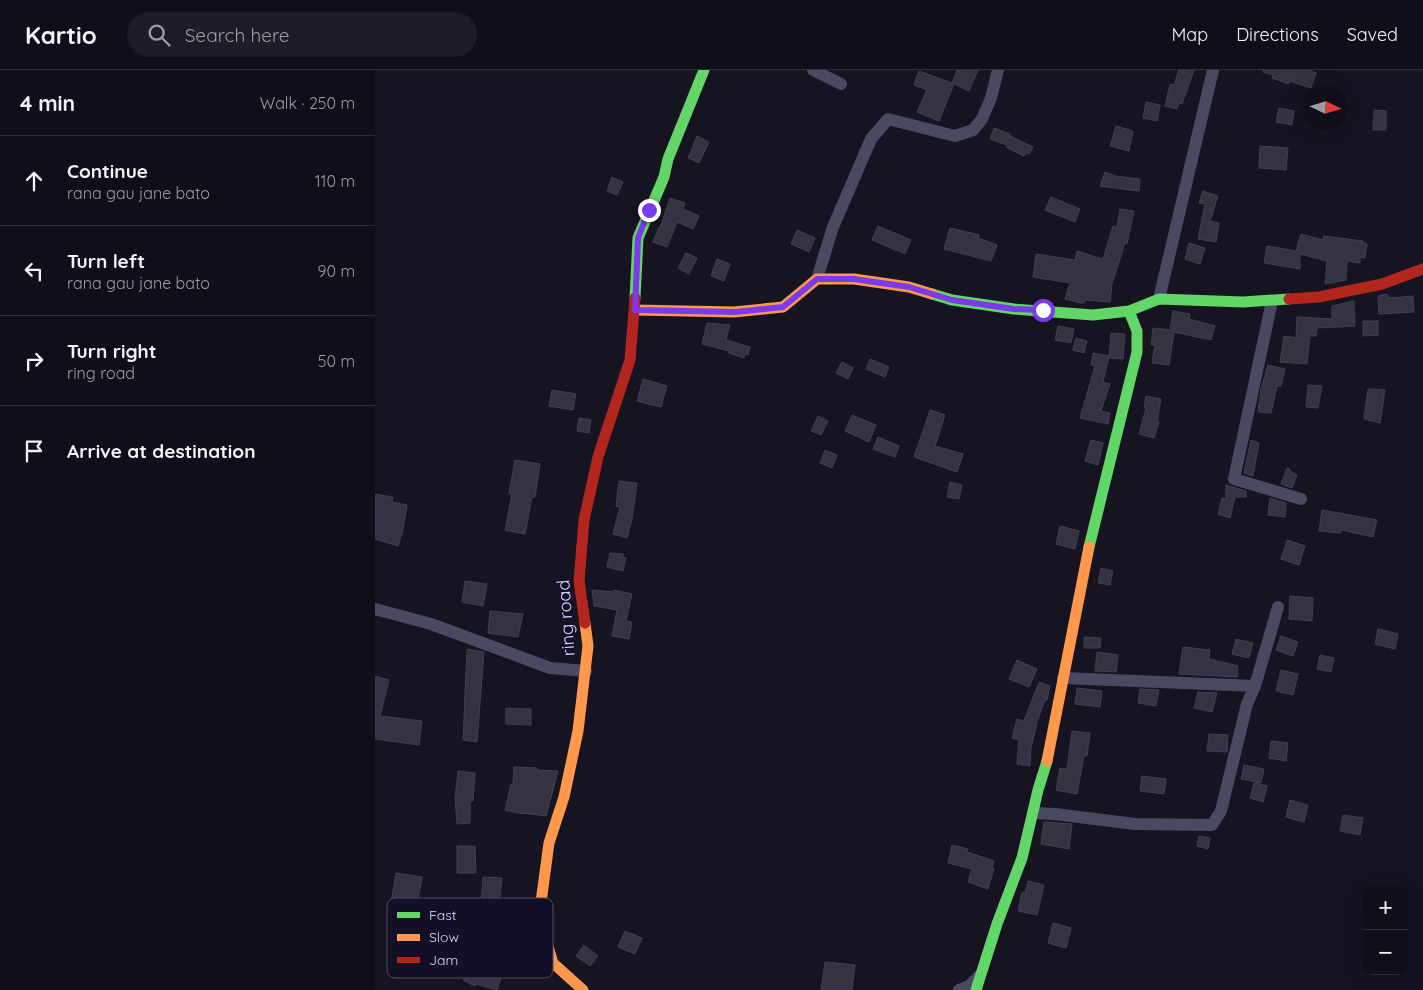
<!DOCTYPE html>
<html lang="en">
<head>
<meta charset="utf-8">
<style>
  body { margin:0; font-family:Quicksand,sans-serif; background:#1e1d26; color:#f1f3f6 }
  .controls { position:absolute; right:15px; bottom:15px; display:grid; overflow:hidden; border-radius:10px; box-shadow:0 5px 20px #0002 }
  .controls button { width:45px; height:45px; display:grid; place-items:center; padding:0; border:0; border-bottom:1px solid #302f38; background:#100f19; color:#f1f3f6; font:25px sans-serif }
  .compass { position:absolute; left:928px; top:15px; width:45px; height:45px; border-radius:50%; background:#100f19; box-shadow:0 5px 20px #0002; rotate:94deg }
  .stop { position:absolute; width:15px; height:15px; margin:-11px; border:4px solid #7c3aed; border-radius:50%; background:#fff }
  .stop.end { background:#7c3aed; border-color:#fff; box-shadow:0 1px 5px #0008 }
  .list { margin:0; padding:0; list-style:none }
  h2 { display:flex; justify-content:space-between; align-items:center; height:65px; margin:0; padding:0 20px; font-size:21px }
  h2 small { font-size:16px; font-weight:400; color:#9c9ca2 }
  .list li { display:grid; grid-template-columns:32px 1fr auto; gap:15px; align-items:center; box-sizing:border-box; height:90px; padding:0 20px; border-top:1px solid #302f38 }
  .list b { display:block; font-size:19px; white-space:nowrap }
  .list p { margin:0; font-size:16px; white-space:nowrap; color:#9c9ca2 }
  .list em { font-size:16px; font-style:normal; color:#9c9ca2 }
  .icon { flex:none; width:28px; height:28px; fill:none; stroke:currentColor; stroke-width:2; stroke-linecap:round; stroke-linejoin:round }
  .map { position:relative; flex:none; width:1048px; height:920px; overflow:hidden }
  header { display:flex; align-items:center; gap:30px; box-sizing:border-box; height:70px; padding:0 25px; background:#100f19; border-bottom:1px solid #302f38 }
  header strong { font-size:24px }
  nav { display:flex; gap:28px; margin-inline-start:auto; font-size:18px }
  .search { width:350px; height:45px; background:#1e1d26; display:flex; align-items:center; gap:12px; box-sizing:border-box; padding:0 18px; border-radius:28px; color:#9c9ca2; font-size:19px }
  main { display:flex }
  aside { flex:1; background:#100f19 }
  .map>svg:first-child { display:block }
  .building { fill:#343243; stroke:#433f54 }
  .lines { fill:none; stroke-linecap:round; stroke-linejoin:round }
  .street { stroke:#4a4962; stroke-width:12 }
  .fast { stroke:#63d668; stroke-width:11 }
  .slow { stroke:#ff974d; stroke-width:11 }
  .jam { stroke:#b3261e; stroke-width:11 }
  .route { stroke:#7c3aed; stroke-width:6 }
  .labels { text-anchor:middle; stroke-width:4; stroke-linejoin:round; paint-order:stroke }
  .street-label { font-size:18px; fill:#d9d4ff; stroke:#130f26 }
  .key { fill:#130f26; stroke:#4e4a67; stroke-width:1 }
  .key-label { font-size:14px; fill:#d9d4ff }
</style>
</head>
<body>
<header>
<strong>Kartio</strong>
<div class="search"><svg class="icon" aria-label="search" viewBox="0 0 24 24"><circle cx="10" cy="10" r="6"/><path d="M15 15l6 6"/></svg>Search here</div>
<nav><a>Map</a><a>Directions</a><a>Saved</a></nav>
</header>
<main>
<aside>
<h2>4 min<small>Walk · 250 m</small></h2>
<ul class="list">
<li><svg class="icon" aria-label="ahead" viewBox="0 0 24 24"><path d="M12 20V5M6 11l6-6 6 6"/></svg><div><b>Continue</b><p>rana gau jane bato</p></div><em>110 m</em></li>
<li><svg class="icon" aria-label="left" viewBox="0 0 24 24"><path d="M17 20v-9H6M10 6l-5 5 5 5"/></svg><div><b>Turn left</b><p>rana gau jane bato</p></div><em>90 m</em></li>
<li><svg class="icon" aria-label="right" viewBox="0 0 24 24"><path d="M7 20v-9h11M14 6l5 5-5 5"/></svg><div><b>Turn right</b><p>ring road</p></div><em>50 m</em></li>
<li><svg class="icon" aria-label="arrive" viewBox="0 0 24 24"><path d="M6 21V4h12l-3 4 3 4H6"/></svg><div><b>Arrive at destination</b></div></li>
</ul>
</aside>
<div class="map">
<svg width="1048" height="920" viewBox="0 0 1048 920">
  <rect width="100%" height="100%" fill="#161421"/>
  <path class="building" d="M 582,0 L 603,0 L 594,21 L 579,14 L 564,51 L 542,42 L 552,20 L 539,15 L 544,1 L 577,13 Z
    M 804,0 L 819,0 L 807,34 L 804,33 L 802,39 L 790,36 L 795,14 L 799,15 Z
    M 888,0 L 933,0 L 941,3 L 936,18 L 914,11 L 914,14 L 897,8 L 898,5 L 888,2 Z
    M 771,32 L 785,35 L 782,51 L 768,48 Z
    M 904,38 L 919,41 L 917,55 L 901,52 Z
    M 999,40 L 1011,41 L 1011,60 L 998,60 Z
    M 741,56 L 758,61 L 754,81 L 735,76 Z
    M 619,58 L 635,64 L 635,66 L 658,77 L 654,84 L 651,83 L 649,86 L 631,77 L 632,75 L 615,69 Z
    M 322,66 L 334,72 L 324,93 L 313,88 Z
    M 885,76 L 913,78 L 911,100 L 884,98 Z
    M 730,102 L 740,106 L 765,109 L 764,121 L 725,116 Z
    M 237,107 L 248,112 L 242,125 L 232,121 Z
    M 828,121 L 843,126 L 835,151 L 844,153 L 841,172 L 823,169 L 830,134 L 824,133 Z
    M 676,127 L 705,139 L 700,152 L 670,140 Z
    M 295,128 L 310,133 L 308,139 L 324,146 L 318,159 L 302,152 L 292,177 L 278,172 L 284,157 L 285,158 Z
    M 745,139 L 759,141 L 752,174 L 750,173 L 737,214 L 735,232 L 710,230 L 709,233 L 705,233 L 690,229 L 695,213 L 658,207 L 661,184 L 700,190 L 702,181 L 728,189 L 738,156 L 742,157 Z
    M 503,156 L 536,170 L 530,184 L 497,170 Z
    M 575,158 L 604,165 L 603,168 L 622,175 L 616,191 L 569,179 Z
    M 422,160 L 440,168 L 434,182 L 416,174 Z
    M 926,164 L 948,170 L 949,166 L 988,171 L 988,173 L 992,174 L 990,188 L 985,187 L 985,193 L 972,191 L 971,210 L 950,214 L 952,191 L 925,184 L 925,199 L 889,193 L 892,176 L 921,181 Z
    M 814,173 L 830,178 L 825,194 L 810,189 Z
    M 311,183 L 322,188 L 314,204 L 303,198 Z
    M 342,189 L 355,194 L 349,211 L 336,206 Z
    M 1012,224 L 1014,228 L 1038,226 L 1039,242 L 1004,244 L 1003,226 Z
    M 979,231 L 980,256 L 942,258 L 941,266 L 935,266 L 932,294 L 905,292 L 909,266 L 921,268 L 922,247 L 957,249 L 957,236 Z
    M 798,241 L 815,244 L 814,249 L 840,256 L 836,270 L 799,262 L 794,295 L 777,293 L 780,275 L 776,275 L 778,258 L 795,260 Z
    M 988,251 L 1003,251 L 1003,265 L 988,266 Z
    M 332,253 L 355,255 L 351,270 L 375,277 L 373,285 L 370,284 L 369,288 L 354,283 L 354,281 L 327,274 Z
    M 683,256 L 699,259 L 696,273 L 680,270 Z
    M 736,263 L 750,264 L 748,289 L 734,288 Z
    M 701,268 L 712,271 L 709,283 L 698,280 Z
    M 718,283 L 734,286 L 728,312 L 735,314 L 726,341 L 735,343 L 733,354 L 705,348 L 720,296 L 716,295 Z
    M 495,289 L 514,297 L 510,307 L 491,299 Z
    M 467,292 L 478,298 L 473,309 L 461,303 Z
    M 893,295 L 910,299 L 906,316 L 902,316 L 896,343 L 883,342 L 886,319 Z
    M 268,309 L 292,316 L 286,337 L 262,331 Z
    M 933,315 L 947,316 L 943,338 L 931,337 Z
    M 993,319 L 1010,320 L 1005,353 L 989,349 Z
    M 177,320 L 201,324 L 198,340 L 174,336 Z
    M 771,326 L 786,329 L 782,351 L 784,352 L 779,368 L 764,364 L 771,338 L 769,337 Z
    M 555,340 L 570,345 L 560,376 L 588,384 L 582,402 L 539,387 Z
    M 477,345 L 501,355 L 494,372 L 470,361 Z
    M 443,346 L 453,351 L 446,365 L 436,361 Z
    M 204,348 L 216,350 L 214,363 L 202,361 Z
    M 503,367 L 524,376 L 520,387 L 498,379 Z
    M 716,370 L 728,373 L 723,395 L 710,391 Z
    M 876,370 L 884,373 L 878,406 L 869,403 Z
    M 450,380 L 462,385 L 457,398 L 445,393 Z
    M 140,390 L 165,394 L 160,427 L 157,427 L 150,464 L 130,460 L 137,424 L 134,423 Z
    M 912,398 L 915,399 L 915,401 L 922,405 L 917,418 L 906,414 Z
    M 244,411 L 262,413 L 257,449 L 252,468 L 238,464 L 245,437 L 241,436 Z
    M 575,412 L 587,415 L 584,429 L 572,427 Z
    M 851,415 L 871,421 L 871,427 L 860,427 L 855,448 L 843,444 L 847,428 L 851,429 Z
    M 0,424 L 18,427 L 17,432 L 32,435 L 28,460 L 23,476 L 0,469 Z
    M 895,428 L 911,433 L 910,447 L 893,445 Z
    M 947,440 L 1002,450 L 998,467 L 966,460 L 966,463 L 944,461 Z
    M 685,456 L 704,461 L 700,479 L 681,474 Z
    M 912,470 L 930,476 L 924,495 L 906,489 Z
    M 235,483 L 248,484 L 248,487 L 251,488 L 248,501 L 232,497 Z
    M 726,498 L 738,501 L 735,515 L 723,513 Z
    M 90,511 L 112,514 L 108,536 L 87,532 Z
    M 217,520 L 238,522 L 239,520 L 257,524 L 251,551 L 257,552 L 254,569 L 237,566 L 242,540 L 219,536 Z
    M 915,526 L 938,528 L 937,551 L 914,549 Z
    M 115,541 L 148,544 L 143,567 L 113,563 Z
    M 1003,559 L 1023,564 L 1020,579 L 1000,574 Z
    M 906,566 L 923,572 L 918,586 L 901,580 Z
    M 709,567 L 726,568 L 725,578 L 709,578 Z
    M 861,569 L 878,573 L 874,588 L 857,584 Z
    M 808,577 L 835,580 L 834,589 L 863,596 L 862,607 L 804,604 Z
    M 92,579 L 109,582 L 102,672 L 88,670 Z
    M 722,582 L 743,585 L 741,602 L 720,601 Z
    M 945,585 L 959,588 L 956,602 L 942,599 Z
    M 642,590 L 662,599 L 654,617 L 634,609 Z
    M 906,600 L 923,604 L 918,625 L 901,621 Z
    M 0,606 L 14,610 L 5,646 L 47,651 L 44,675 L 0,669 Z
    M 664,612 L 675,616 L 672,630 L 670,630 L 661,654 L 662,654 L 656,677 L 655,696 L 642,694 L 644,670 L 637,668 L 642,649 L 649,651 Z
    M 702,618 L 727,621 L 725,637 L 700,634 Z
    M 765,619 L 784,620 L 781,636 L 763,633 Z
    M 823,622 L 842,623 L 837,642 L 819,638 Z
    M 131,638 L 156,639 L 156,655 L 131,654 Z
    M 697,661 L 715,663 L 712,686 L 709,686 L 702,724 L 681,720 L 685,698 L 692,699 Z
    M 834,664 L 853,665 L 852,682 L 832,681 Z
    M 896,671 L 913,673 L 911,691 L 894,688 Z
    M 869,695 L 889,699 L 886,713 L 866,709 Z
    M 139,697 L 162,698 L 162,700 L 183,701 L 171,746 L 148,743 L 148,744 L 130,740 L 136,714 L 138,714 Z
    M 83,701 L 100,703 L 98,731 L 95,731 L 95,753 L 82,754 L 80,729 Z
    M 767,706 L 791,709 L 789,724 L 765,721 Z
    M 879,713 L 892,716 L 888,732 L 875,728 Z
    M 915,730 L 933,735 L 929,752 L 911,747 Z
    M 968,745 L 988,748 L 985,765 L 965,761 Z
    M 669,752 L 697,754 L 694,779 L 666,774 Z
    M 824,766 L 835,768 L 833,779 L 822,776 Z
    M 577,775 L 593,779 L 592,782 L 619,791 L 617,798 L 619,799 L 613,819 L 593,812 L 597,799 L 573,793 Z
    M 82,776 L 100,776 L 101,803 L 82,803 Z
    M 21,803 L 47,807 L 42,837 L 16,833 Z
    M 108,807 L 127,808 L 124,835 L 133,837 L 126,867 L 107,863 L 110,850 L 97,847 L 100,832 L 106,833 Z
    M 653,811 L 669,815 L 662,845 L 643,841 L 647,822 L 650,823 Z
    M 678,853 L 696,858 L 691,878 L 673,873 Z
    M 250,861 L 267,868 L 260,884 L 243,877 Z
    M 209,875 L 223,886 L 215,896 L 201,886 Z
    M 97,890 L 113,898 L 114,894 L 129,900 L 122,920 L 101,914 L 100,916 L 88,910 Z
    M 450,892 L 480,895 L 477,920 L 446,920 Z"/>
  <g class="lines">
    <path class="street" d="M 438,0 L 466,14
      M 442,209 L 458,157 L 496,69 L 513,49 L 580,66 L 598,60 L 607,49 L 616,28 L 623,0
      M 784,229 L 838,0
      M 897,231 L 859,409 L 926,429
      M 0,539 L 56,554 L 175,598 L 211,601
      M 688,608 L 880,616
      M 658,743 L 680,744 L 760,754 L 837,755 L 846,741 L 872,634 L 880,616 L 903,537
      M 584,920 L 594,916 L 604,906"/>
    <path class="fast" d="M 557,224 L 577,230 L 639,239 L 718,245 L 754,241 L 784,229 L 868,232 L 914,229
      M 260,228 L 263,168 L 289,107 L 293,89 L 329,0
      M 714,477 L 762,282 L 762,261 L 754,241
      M 601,920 L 622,854 L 647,788 L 663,720 L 672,691"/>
    <path class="slow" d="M 260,240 L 359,242 L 408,237 L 442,209 L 479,209 L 534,217 L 557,224
      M 672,691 L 714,477
      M 208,920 L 178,893 L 164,847 L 174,773 L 189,727 L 203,661 L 213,576 L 210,553"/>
    <path class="jam" d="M 914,229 L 944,227 L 1007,214 L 1048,199
      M 210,553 L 204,511 L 209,450 L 223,387 L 255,290 L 260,228"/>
  </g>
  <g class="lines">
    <path class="route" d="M 274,140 L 263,168 L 260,240 L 360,242 L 408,237 L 442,209 L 479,209 L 534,217 L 577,230 L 639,239 L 668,240"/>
  </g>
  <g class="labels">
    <g class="street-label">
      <text transform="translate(191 548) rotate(-94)" y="6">ring road</text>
    </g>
  </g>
  <rect x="12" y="828" width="166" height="80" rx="8" class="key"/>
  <rect x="22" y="842" width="23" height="6" fill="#63d668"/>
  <rect x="22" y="864" width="23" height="7" fill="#ff974d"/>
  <rect x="22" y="887" width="23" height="6" fill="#b3261e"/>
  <g class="key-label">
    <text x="54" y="850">Fast</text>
    <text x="54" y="872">Slow</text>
    <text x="54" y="895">Jam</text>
  </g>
</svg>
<div class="controls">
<button>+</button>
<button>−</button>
</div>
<svg class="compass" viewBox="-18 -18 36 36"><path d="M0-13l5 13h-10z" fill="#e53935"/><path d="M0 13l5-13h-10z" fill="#9c9ca2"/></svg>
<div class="stop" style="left:668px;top:240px"></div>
<div class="stop end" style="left:274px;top:140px"></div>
</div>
</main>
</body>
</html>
